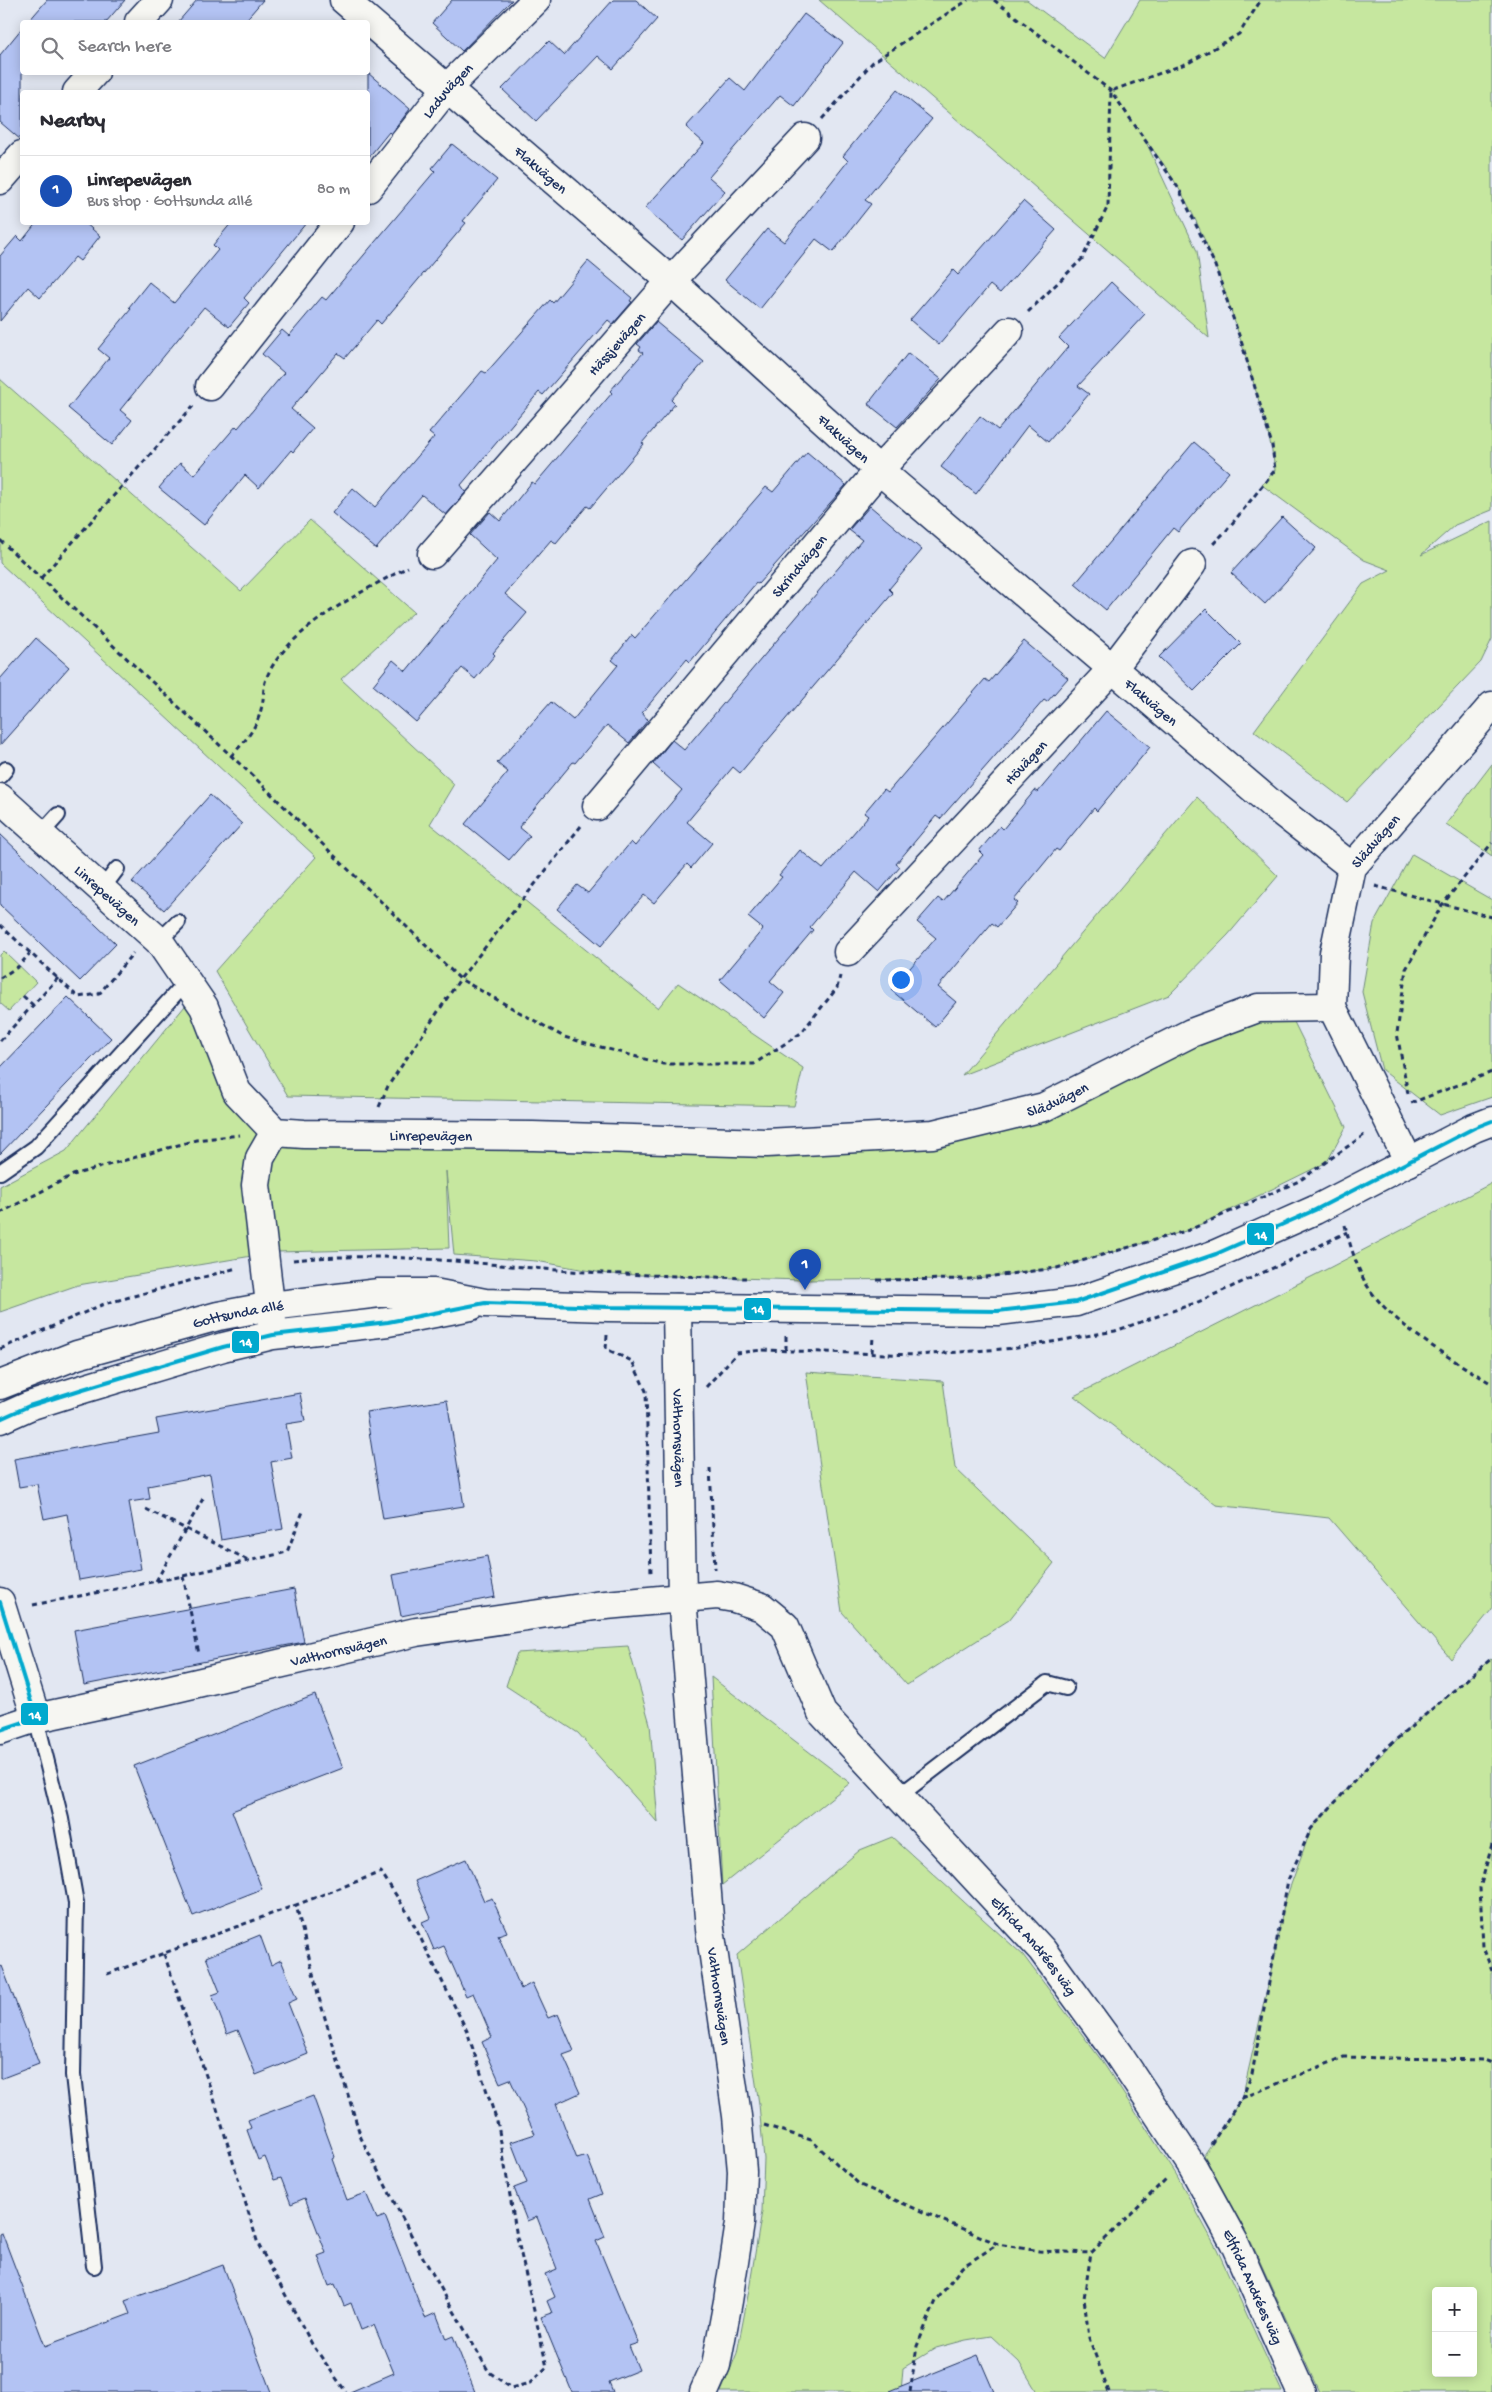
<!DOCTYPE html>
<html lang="en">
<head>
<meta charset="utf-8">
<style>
  body { margin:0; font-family:"Gochi Hand",sans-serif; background:#f2f2f3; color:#2b2b33 }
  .controls { position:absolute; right:15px; bottom:15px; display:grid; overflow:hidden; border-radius:5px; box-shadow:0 2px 12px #0003 }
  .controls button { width:45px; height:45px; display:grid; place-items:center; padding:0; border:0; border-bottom:1px solid #e1e1e2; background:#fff; color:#2b2b33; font:25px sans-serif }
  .you { position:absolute; left:900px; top:979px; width:18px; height:18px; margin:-12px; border:4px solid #fff; border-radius:50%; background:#1a73e8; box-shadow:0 0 0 8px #1a73e833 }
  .badge { display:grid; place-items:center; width:32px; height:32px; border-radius:50%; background:#d1495b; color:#fff; font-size:16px; font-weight:700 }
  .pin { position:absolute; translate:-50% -41px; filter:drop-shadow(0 1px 2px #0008) }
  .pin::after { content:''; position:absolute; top:26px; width:18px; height:15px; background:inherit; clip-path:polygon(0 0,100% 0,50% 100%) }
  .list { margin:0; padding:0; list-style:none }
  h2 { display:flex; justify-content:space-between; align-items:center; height:65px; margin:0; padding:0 20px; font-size:21px }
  h2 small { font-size:16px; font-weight:400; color:#7c7c81 }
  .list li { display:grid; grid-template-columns:32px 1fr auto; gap:15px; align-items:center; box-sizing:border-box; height:70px; padding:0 20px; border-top:1px solid #e1e1e2 }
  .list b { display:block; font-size:19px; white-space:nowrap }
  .list p { margin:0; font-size:16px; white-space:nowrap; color:#7c7c81 }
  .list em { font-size:16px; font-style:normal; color:#7c7c81 }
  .icon { flex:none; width:28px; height:28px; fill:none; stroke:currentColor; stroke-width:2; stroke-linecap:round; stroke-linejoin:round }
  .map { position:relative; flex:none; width:1492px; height:2392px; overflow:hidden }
  .search { position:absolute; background:#fff; box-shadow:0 2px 12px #0003; left:20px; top:20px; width:350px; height:55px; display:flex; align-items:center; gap:12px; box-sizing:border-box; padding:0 18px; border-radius:5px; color:#7c7c81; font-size:19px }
  .panel { position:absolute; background:#fff; box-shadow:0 2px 12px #0003; left:20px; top:90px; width:350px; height:135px; border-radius:5px }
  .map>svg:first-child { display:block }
  .green { fill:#c6e79f; stroke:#708b7e; fill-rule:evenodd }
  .building { fill:#b3c3f3; stroke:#1b2f5e }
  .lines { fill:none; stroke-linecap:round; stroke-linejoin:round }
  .service-casing { stroke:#1b2f5e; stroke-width:18 }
  .minor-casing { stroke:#1b2f5e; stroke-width:31 }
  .tertiary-casing { stroke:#1b2f5e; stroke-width:31 }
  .path { stroke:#1b2f5e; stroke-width:3; stroke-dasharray:5 4; stroke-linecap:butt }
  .service { stroke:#f6f6f2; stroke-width:14 }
  .minor { stroke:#f6f6f2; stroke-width:28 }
  .tertiary { stroke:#f6f6f2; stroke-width:28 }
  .bus-1-casing { stroke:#f6f6f2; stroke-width:8 }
  .bus-1 { stroke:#00a9ce; stroke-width:4 }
  .labels { text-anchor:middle; stroke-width:4.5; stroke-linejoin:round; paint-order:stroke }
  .street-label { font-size:15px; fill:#1b2f5e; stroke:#f6f6f2 }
  .line-badge { stroke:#f6f6f2; stroke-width:2 }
  .badge-label { font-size:14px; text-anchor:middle; font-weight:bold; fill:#fff }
</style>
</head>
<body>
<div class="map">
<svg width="1492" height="2392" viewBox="0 0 1492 2392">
  <rect width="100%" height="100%" fill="#e2e7f2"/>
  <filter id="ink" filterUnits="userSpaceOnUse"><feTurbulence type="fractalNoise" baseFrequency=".02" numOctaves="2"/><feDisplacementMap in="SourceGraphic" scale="10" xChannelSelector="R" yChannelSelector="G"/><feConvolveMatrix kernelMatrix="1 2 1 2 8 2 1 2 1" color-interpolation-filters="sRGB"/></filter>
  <g filter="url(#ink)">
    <path class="green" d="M 819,0 L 1027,0 L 1105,58 L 1140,0 L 1492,0 L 1492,510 L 1455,525 L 1421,555 L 1492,521 L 1492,639 L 1481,662 L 1347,802 L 1254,731 L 1363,584 L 1390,570 L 1364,560 L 1262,485 L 1275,470 C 1271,437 1260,406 1251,374 C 1227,295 1199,203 1145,140 L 1197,251 L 1209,338 Z
      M 0,379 L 241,591 L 310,520 L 414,612 L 341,679 L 454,784 L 430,824 L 658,1008 L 678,983 L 803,1068 L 794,1106 L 288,1096 L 215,971 L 316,857 L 0,563 Z
      M 1492,764 L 1492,856 L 1446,824 Z
      M 1197,797 L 1278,876 L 1228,935 L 1169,995 L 962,1075 Z
      M 1412,854 L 1492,900 L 1492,1097 L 1440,1115 L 1382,1070 L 1362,992 L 1374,923 Z
      M 4,951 L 36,982 L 9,1011 L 0,1003 L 0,955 Z
      M 194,995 L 275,1132 L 767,1143 L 1044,1107 L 1258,1008 L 1292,1018 L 1346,1127 L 1327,1162 L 1189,1230 L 1057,1268 L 969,1279 L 801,1280 L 608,1274 L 536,1261 L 454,1255 L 446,1171 L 449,1248 L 276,1252 L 78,1285 L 0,1312 L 0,1186 L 66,1151 Z
      M 1492,1183 L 1492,1609 L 1451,1659 L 1329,1518 L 1216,1505 L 1074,1396 L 1329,1268 Z
      M 806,1372 L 943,1381 L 955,1468 L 1054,1563 L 1009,1620 L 907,1685 L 842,1612 Z
      M 628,1646 L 650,1724 L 658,1823 L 578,1733 L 506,1686 L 517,1653 Z
      M 1492,1658 L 1492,2392 L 1319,2392 L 1252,2244 L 1204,2155 L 1242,2098 L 1270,1976 L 1284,1904 L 1311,1829 L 1351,1784 L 1406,1731 ZM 1436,2291 L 1473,2291 L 1473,2373 L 1436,2373 Z
      M 711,1677 L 850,1783 L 722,1885 Z
      M 892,1837 L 1023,1955 L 1102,2061 L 1176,2174 L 1217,2249 L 1282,2392 L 1037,2392 L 1019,2362 L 991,2336 L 966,2340 L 936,2348 L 903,2368 L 901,2392 L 721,2392 L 737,2353 L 749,2290 L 762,2211 L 764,2159 L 759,2104 L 737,1955 L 860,1850 Z"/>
    <path class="building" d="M 47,0 L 125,0 L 106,22 L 28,22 Z
      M 197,0 L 263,0 L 244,22 L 178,22 Z
      M 452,0 L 512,0 L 462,51 L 432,23 Z
      M 613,0 L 636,0 L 657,19 L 613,69 L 598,56 L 536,121 L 502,89 L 549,41 L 564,55 Z
      M 804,14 L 843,43 L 794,106 L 780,95 L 709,177 L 725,191 L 682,240 L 645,208 L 704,143 L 686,127 L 730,78 L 745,91 Z
      M 22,28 L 22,140 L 21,140 L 0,122 L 0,55 Z
      M 368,73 L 410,109 L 391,134 L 389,132 L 368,158 Z
      M 897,90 L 932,119 L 865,200 L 871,204 L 833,252 L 816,239 L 760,309 L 725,280 L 767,229 L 784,242 L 848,161 L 843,156 Z
      M 452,144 L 497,180 L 463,221 L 466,223 L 381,324 L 377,320 L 345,358 L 338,353 L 291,409 L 313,428 L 293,452 L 291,450 L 259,488 L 245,475 L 204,525 L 159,488 L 180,463 L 194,475 L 236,426 L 238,428 L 284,373 L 262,354 L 282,330 L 289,336 L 322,297 L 326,300 L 435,171 L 432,168 Z
      M 1023,201 L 1056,230 L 1000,293 L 990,285 L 939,345 L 910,320 L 953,270 L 958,275 Z
      M 37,222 L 84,222 L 100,236 L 80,261 L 75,257 L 40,298 L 28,287 L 0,321 L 0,256 L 17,236 L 22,241 Z
      M 232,222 L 307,222 L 244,298 L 249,303 L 229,327 L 204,307 L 120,410 L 132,420 L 112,445 L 68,408 L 109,358 L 98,349 L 131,309 L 129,307 L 149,282 L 174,303 L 218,250 L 213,245 Z
      M 588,261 L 632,298 L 630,301 L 632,302 L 613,324 L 608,320 L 543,395 L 539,392 L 461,485 L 466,492 L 446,515 L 422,495 L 376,549 L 332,513 L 353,488 L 375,507 L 434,437 L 429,433 L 482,371 L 486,373 L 550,300 L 553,303 Z
      M 1111,282 L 1145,314 L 1078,386 L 1089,394 L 1048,442 L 1028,425 L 976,494 L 941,467 L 980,416 L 998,430 L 1068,347 L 1059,338 Z
      M 656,322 L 704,362 L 671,400 L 675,404 L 642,443 L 644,444 L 590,508 L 587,506 L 556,543 L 551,540 L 505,594 L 527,613 L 493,653 L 495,655 L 475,679 L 462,668 L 416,722 L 373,685 L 393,660 L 406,671 L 497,560 L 470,535 L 490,512 L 500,521 L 532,482 L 535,484 L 612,393 L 610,391 L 643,353 L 639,350 L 641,347 L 637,344 Z
      M 908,353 L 941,379 L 897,427 L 868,404 Z
      M 1194,442 L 1229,472 L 1178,532 L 1173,528 L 1106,610 L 1075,584 Z
      M 807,452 L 846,485 L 758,584 L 756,583 L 690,662 L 687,659 L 642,713 L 648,720 L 629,743 L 607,725 L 575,763 L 573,762 L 519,827 L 530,836 L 509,860 L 465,824 L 508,772 L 497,763 L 551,702 L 573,720 L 618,665 L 612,660 L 632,635 L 635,638 L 766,487 L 773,492 Z
      M 870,506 L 922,550 L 889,589 L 893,593 L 740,773 L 733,767 L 687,822 L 712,843 L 691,868 L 687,864 L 654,903 L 644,895 L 601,946 L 557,909 L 577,885 L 588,893 L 631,842 L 635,846 L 682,790 L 653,764 L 672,740 L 684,750 L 828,580 L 862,540 L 849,530 Z
      M 1282,517 L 1316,548 L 1265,604 L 1231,573 Z
      M 1206,609 L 1241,644 L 1194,691 L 1159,657 Z
      M 36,638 L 69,667 L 0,745 L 0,679 Z
      M 1024,641 L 1068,678 L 1047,702 L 1044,700 L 940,819 L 936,816 L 896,864 L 900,867 L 879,892 L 856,872 L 810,927 L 813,930 L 770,981 L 784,993 L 764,1018 L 720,980 L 763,929 L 748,917 L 782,877 L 779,875 L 800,850 L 823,869 L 868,816 L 864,813 L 884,789 L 888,792 L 985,679 L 989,682 Z
      M 1106,711 L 1150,747 L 1097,811 L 1094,808 L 1059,851 L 1056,849 L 1014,900 L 1018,903 L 997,927 L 992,923 L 938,987 L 956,1002 L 935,1027 L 891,990 L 936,938 L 917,922 L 938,898 L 943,902 L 983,855 L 979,851 L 1000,826 L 1003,829 L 1035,790 L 1038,792 Z
      M 210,795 L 242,824 L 164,910 L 132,882 Z
      M 0,834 L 116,944 L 80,981 L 0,905 Z
      M 68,997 L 111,1038 L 0,1154 L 0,1068 Z
      M 300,1393 L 305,1421 L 286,1424 L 292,1458 L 271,1462 L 283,1529 L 221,1540 L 210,1474 L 148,1486 L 150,1499 L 129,1502 L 141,1569 L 79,1580 L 67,1514 L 44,1519 L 37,1484 L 19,1487 L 14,1459 L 159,1433 L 156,1419 Z
      M 447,1400 L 464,1506 L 383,1519 L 366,1412 Z
      M 487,1556 L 495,1597 L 401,1616 L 393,1575 Z
      M 294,1589 L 304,1642 L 84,1685 L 74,1630 Z
      M 315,1695 L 343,1768 L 232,1811 L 262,1889 L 193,1916 L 134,1766 Z
      M 466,1859 L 484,1901 L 492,1898 L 507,1932 L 498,1935 L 521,1989 L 532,1983 L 548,2018 L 558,2014 L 574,2051 L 563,2055 L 580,2093 L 556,2104 L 577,2159 L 587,2156 L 602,2194 L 590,2199 L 605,2237 L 596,2241 L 638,2343 L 629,2346 L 639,2370 L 609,2382 L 613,2392 L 572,2392 L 541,2317 L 552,2313 L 547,2301 L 555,2297 L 545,2274 L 557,2269 L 537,2217 L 527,2221 L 514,2188 L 527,2183 L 511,2142 L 535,2134 L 510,2079 L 500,2083 L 482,2042 L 492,2037 L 473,1993 L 466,1996 L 444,1946 L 434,1950 L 422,1922 L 431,1918 L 415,1881 Z
      M 260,1935 L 271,1965 L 281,1960 L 297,1999 L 288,2003 L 308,2054 L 256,2075 L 238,2030 L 227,2034 L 212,1995 L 220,1992 L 206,1957 Z
      M 2,1966 L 39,2064 L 0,2079 L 0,1967 Z
      M 313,2096 L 335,2157 L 332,2159 L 347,2200 L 366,2193 L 377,2219 L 385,2216 L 425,2318 L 436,2313 L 446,2339 L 453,2336 L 475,2392 L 350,2392 L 394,2373 L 374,2325 L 361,2330 L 351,2303 L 344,2306 L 335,2284 L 329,2286 L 318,2256 L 326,2253 L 305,2198 L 291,2204 L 281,2178 L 274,2180 L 265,2157 L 258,2160 L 247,2130 L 251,2128 L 248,2120 Z
      M 2,2233 L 45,2346 L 130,2314 L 125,2301 L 223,2265 L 271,2392 L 0,2392 L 0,2234 Z
      M 978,2355 L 994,2392 L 890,2392 L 889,2391 Z"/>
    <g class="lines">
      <g class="service-casing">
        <path id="service" d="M 0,776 L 6,769
          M 40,835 L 58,815
          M 102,889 L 117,869
          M 159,941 L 178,922
          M 0,1172 L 36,1147 L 186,982
          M 36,1718 L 61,1819 L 76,1903 L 73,2075 L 94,2266
          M 899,1796 L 1047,1683 L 1066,1688"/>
      </g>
      <g class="minor-casing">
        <g id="minor">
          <path id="s1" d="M 344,0 L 671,281 L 879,470 L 1274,806 L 1352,867"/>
          <path d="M 139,22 L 159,0"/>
          <path d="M 77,92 L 95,72"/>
          <path d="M 0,180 L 22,155"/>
          <path id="s2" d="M 368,188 L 447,88 L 536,0"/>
          <path d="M 210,386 L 340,222"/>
          <path id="s3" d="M 432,554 L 671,281 L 805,138"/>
          <path id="s4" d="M 0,798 L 159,941 L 204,1007 L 237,1092 L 275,1132 L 304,1134 L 533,1136 L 767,1143 L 933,1134 L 1044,1107 L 1191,1033 L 1258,1008 L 1332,1007"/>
          <path id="s5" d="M 597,806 L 879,470 L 1009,331"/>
          <path id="s6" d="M 848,952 L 1113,668 L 1192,564"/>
          <path d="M 273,1330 L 256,1185 L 260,1158 L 275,1132"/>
          <path d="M 0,1602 L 36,1718"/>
          <path id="s7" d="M 0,1730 L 36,1718 L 163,1691 L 416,1632 L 595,1606 L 682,1598 L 710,1929 L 737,2116 L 742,2171 L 740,2223 L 728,2301 L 716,2365 L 704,2392"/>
        </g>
      </g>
      <g class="tertiary-casing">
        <g id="tertiary">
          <path id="s8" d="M 1409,1162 L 1332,1007 L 1334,953 L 1352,867 L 1492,706"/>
          <path id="s9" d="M 677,1308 L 682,1598 L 717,1595 L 734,1598 L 762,1607 L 785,1626 L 822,1713 L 1042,1950 L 1118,2054 L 1193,2167 L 1234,2242 L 1301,2392"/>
          <path id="s10" d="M 0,1385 L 77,1355 L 218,1316 L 271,1306 L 379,1293 L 434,1293 L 485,1303 L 608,1307 L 998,1311 L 1076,1302 L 1216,1254 L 1315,1210 L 1474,1128 L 1492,1121"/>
          <path d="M 0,1419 L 29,1406 L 83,1389 L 223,1347 L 273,1335 L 388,1322 L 471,1306"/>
        </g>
      </g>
      <path class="path" d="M 994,0 L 1111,91 L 1179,189 L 1214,263 L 1242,344 L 1272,445 L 1275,470 L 1227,530 L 1211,546
        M 822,119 L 873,62 L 968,0
        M 1028,312 L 1082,259 L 1108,206 L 1111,91 L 1188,63 L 1239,34 L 1261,0
        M 0,540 L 256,779 L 460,979 L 564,1037 L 663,1064 L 754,1064 L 801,1033 L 837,988 L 840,976
        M 41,578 L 193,406
        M 231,756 C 246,740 258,727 262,705 C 264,698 263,689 265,682 C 281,632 364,590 408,567
        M 1375,886 L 1492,917
        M 0,925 L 78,997 L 99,994 L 133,953
        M 0,978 L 19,966 L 30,953
        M 23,996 L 33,1005
        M 0,1041 L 58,978
        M 1408,1094 L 1397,1033 L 1406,969 L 1442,905 L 1492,843
        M 1411,1103 L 1492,1072
        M 379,1107 L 388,1086 L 460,979 L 581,826
        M 0,1213 L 73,1175 L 196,1140 L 240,1135
        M 1345,1225 C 1349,1242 1355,1261 1362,1276 C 1382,1320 1452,1359 1492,1384
        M 293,1260 C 380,1251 470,1263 557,1270 C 620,1275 683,1276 746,1278
        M 877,1280 L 969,1279 L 1057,1268 L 1189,1230 L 1299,1181 L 1364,1135
        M 607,1335 L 606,1349 L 632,1361 L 646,1391 L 651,1574
        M 0,1349 L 104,1304 L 237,1268
        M 786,1350 L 786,1335
        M 872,1353 L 873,1336
        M 706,1387 L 737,1353 L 762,1350 L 917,1355 L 1017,1348 L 1115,1331 L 1198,1302 L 1293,1259 L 1347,1232
        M 710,1468 L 715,1569
        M 146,1509 L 248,1560
        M 183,1576 L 199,1654
        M 156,1581 L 204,1497
        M 33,1605 L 183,1576 L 287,1552 L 304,1509
        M 1492,1844 L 1480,1888 L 1483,1947 L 1492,1971
        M 164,1954 L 214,2099 L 258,2244 L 312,2344 L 346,2392
        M 107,1974 L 296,1905 L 319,1998 L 361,2138 L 420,2252 L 489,2372 L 511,2388 L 530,2383 L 547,2367 L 517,2237 L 498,2125 L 467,2031 L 409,1915 L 381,1872 L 296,1905
        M 1242,2098 L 1344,2057 L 1484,2060 L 1492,2063
        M 764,2125 L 811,2140 L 860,2185 L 998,2244 L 1039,2251 L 1091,2253
        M 1211,2144 L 1242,2098 L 1252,2074 L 1288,1880 L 1311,1829 L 1378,1755 L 1492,1658
        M 910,2392 L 917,2346 L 936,2301 L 962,2267 L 998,2244
        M 1109,2392 L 1089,2338 L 1084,2298 L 1091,2253 L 1167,2178"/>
      <use href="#service" class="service"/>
      <use href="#minor" class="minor"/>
      <use href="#tertiary" class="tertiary"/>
      <g class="bus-1-casing">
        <path id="bus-1" d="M 0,1419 L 29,1406 L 83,1389 L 223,1347 L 273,1335 L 388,1322 L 485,1303 L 608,1307 L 998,1311 L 1076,1302 L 1216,1254 L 1315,1210 L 1474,1128 L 1492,1121
          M 0,1602 L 36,1718 L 0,1730"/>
      </g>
      <use href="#bus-1" class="bus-1"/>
    </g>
  </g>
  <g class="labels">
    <g class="street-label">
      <text dy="5" stroke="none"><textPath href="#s2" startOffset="126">Laduvägen</textPath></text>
      <text dy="5" stroke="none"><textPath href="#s1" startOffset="260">Flakvägen</textPath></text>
      <text dy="5" stroke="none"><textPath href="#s3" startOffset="280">Hässjevägen</textPath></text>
      <text dy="5" stroke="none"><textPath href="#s1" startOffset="665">Flakvägen</textPath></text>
      <text dy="5" stroke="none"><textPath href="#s5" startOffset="314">Skrindvägen</textPath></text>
      <text dy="5" stroke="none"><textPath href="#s1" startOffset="1070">Flakvägen</textPath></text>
      <text dy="5" stroke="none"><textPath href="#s6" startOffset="260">Hövägen</textPath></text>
      <text dy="5" stroke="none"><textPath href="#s8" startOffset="350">Slädvägen</textPath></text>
      <text dy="5" stroke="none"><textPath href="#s4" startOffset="145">Linrepevägen</textPath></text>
      <text dy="5" stroke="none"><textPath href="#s4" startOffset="1228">Slädvägen</textPath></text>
      <text dy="5" stroke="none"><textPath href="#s4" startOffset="596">Linrepevägen</textPath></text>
      <text dy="5" stroke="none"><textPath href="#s10" startOffset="249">Gottsunda allé</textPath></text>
      <text dy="5" stroke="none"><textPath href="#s9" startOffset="130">Valthornsvägen</textPath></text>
      <text dy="5" stroke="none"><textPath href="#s7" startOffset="348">Valthornsvägen</textPath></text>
      <text dy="5" stroke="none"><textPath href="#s9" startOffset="811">Elfrida Andrées väg</textPath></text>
      <text dy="5" stroke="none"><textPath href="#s7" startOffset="1096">Valthornsvägen</textPath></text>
      <text dy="5" stroke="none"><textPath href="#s9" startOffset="1218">Elfrida Andrées väg</textPath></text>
    </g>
  </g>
  <g class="line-badge">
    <rect x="1246" y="1222" width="29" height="24" rx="5" fill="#00a9ce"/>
    <rect x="743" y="1297" width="29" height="24" rx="5" fill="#00a9ce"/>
    <rect x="231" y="1330" width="29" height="24" rx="5" fill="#00a9ce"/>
    <rect x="20" y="1702" width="29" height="24" rx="5" fill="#00a9ce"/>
  </g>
  <g class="badge-label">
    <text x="1261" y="1239">14</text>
    <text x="758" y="1313">14</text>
    <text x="246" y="1346">14</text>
    <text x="35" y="1719">14</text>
  </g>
</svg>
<div class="controls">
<button>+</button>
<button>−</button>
</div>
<div class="you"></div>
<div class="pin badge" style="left:805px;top:1290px;background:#1a4fb4">1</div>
<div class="search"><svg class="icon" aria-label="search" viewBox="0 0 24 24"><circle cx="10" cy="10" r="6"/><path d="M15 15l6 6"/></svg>Search here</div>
<section class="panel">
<h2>Nearby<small></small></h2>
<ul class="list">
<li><span class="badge" style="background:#1a4fb4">1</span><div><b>Linrepevägen</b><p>Bus stop · Gottsunda allé</p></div><em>80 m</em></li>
</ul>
</section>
</div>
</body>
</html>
